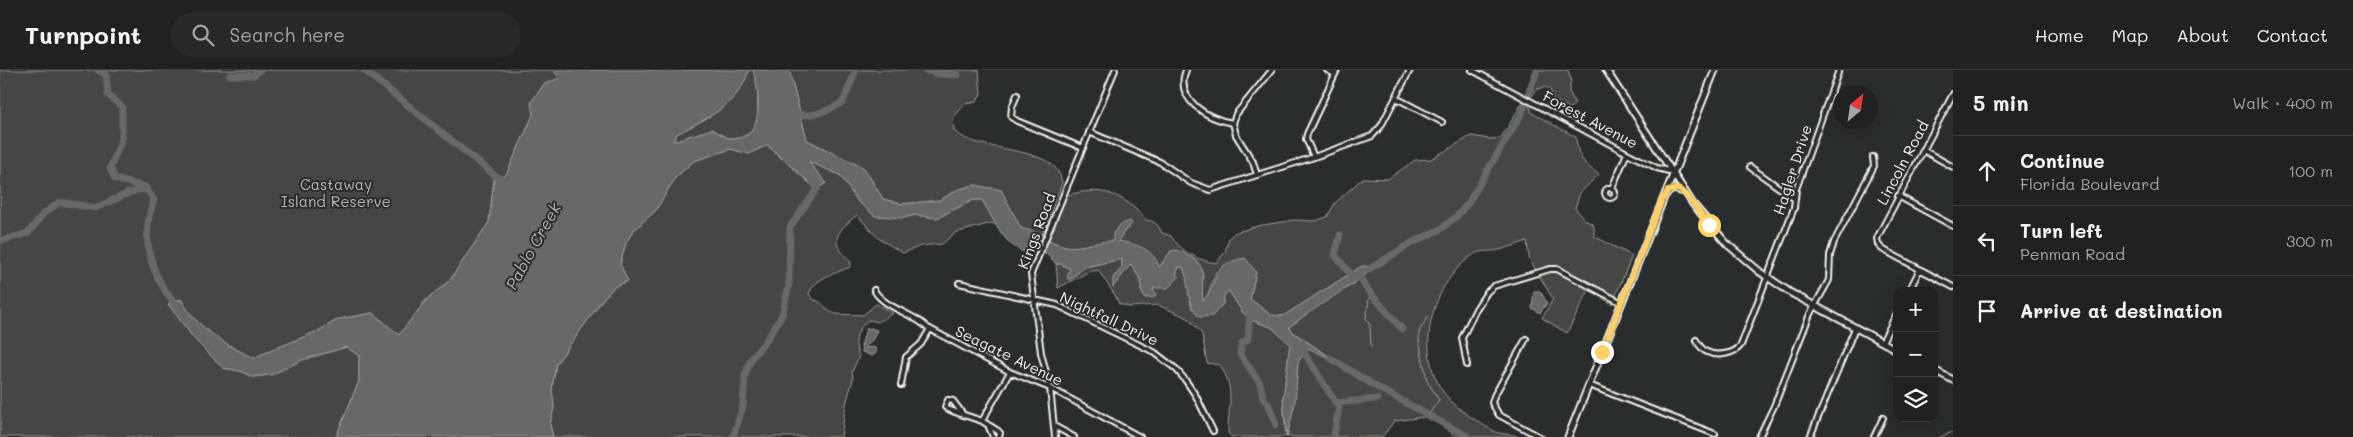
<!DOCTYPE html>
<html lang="en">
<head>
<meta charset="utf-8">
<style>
  body { margin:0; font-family:Mali,sans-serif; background:#282a2a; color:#f1f3f6 }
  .controls { position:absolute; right:15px; bottom:15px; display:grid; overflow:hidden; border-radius:10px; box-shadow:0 5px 20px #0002 }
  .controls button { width:45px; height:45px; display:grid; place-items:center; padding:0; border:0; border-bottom:1px solid #3d3f40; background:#202222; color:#f1f3f6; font:25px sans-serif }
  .compass { position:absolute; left:1833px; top:15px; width:45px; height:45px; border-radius:50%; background:#202222; box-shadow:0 5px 20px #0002; rotate:29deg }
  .stop { position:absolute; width:15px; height:15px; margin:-11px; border:4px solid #ffd166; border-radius:50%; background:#fff }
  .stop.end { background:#ffd166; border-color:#fff; box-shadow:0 1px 5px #0008 }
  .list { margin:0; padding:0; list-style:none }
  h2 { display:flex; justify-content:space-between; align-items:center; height:65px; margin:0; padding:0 20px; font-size:21px }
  h2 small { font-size:16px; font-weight:400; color:#a2a4a5 }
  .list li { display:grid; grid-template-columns:32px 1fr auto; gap:15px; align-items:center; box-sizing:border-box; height:70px; padding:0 20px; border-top:1px solid #3d3f40 }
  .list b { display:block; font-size:19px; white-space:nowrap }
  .list p { margin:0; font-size:16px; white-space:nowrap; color:#a2a4a5 }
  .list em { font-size:16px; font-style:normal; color:#a2a4a5 }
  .icon { flex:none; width:28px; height:28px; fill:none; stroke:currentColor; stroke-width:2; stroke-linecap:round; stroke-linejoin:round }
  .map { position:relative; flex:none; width:1953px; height:367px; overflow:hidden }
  header { display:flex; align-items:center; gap:30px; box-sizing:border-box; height:70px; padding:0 25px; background:#202222; border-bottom:1px solid #3d3f40 }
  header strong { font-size:24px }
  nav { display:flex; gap:28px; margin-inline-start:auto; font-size:18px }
  .search { width:350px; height:45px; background:#282a2a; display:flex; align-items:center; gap:12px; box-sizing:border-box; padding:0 18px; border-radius:28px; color:#a2a4a5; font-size:19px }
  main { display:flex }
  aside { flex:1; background:#202222 }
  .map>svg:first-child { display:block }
  .green { fill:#444645; stroke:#9c9c96 }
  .water { fill:#676866; stroke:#9f9f9a }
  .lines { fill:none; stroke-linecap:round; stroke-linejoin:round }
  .stream { stroke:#9f9f9a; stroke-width:1 }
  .river { stroke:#676866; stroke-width:7 }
  .minor-casing { stroke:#f4f1e8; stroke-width:8 }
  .tertiary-casing { stroke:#f4f1e8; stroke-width:9 }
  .minor { stroke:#2a2d2e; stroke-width:4 }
  .tertiary { stroke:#2a2d2e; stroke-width:5 }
  .route { stroke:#ffd166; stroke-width:6 }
  .labels { text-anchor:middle; stroke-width:4; stroke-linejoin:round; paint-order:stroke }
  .street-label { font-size:15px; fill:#f4f1e8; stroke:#2a2d2e }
  .park-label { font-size:15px; fill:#b6b5af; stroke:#2a2d2e }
  .water-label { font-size:16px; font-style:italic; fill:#b5b3ae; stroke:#2a2d2e }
</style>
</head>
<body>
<header>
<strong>Turnpoint</strong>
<div class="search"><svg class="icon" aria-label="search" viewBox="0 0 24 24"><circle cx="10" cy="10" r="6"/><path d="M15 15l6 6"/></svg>Search here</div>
<nav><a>Home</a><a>Map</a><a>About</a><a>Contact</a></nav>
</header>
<main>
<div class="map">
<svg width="1953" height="367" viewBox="0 0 1953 367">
  <rect width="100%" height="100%" fill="#2a2d2e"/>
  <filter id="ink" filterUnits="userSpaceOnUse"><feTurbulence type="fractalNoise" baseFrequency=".02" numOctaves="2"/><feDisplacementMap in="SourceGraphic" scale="10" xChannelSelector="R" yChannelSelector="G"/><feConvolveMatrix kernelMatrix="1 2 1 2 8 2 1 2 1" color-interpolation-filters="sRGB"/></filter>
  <g filter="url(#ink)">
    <path class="green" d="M 0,0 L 557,0 L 555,3 L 560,8 L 533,45 L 506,106 L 494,110 L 489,152 L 450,210 L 427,229 L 399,265 L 373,243 L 339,249 L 318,261 L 253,288 C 225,274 196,258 181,229 L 168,234 L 195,270 L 223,298 L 240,301 L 252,307 L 271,305 L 302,290 L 347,277 L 359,286 L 359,311 L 336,367 L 0,367 Z
      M 749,0 L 753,0 L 757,10 L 758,51 L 754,61 L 740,68 L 728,68 L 712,59 L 672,72 L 677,64 C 708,47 738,36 749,0 Z
      M 789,0 L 979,0 L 981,24 L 976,32 L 965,34 L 953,48 L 954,61 C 979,85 1058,73 1062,113 L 1041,167 L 1035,162 L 1021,159 L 1001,120 L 974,115 L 957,120 L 940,130 L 902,134 L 883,129 L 864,98 L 807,70 Z
      M 1534,0 L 1568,0 L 1571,10 L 1569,21 L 1575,34 L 1570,38 L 1553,30 L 1550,19 L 1545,17 L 1537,19 L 1532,26 L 1526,23 Z
      M 1522,33 L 1530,37 L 1532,43 L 1576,67 C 1577,85 1583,95 1599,104 L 1580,123 L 1575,138 L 1585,150 L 1594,155 L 1594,166 L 1632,186 L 1612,234 L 1589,220 L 1567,263 L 1542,248 L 1553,229 L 1529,188 L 1527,171 C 1518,174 1508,178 1499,180 C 1491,182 1479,180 1473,185 C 1428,215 1411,293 1452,332 C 1463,343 1482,355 1496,362 C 1503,365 1512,363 1518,367 L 1457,367 L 1442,356 L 1425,347 L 1394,351 L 1382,367 L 1287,367 L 1295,331 L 1298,292 L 1308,278 L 1335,290 L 1294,263 L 1289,257 L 1321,233 L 1354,214 L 1362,196 L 1284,246 L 1271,246 L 1250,229 L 1256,202 L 1216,202 L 1207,226 L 1203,231 L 1201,219 L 1203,205 L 1177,180 L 1171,181 L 1159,198 C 1145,183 1139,175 1118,171 L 1125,160 L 1128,159 L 1130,151 L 1113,171 L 1073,178 L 1048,171 L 1067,125 C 1102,116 1123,123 1146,150 C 1156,151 1158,155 1162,163 L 1171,166 C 1180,181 1199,191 1216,193 L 1225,182 L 1229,168 L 1234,163 L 1257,156 L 1295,150 L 1315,151 L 1327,147 L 1335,133 L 1363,108 L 1388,109 L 1415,90 L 1431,89 L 1471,66 L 1489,69 L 1501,68 Z
      M 767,75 L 816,119 L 826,113 L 808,91 L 840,105 L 858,132 L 904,148 L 915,145 L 937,148 L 973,130 L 982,130 L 998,156 L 992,153 L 955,163 L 942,174 L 921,176 L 903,183 L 878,168 L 857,145 C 848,153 831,164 839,178 C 842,184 848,187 851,193 L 850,197 C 835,204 815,207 809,224 L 814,230 C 823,231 824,238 830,242 C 837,246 853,244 863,245 L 876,234 L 893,243 L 878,252 L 869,250 C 856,258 853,273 859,286 L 852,302 L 853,309 L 846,334 L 841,367 L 553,367 L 550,355 L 554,337 L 552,319 L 556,294 L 603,229 L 614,217 L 627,211 L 620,194 L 626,173 L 633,161 L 656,140 L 675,108 L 694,91 L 731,79 L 749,84 Z
      M 1122,189 L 1122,198 L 1113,208 L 1116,212 L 1131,194 L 1141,211 L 1141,221 L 1145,228 L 1155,218 L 1179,207 L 1176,204 L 1179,197 L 1183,197 C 1189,211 1188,224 1192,239 L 1224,225 L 1229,221 L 1243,243 L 1254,251 L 1271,257 L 1290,273 L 1283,328 L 1286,367 L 1232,367 L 1228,363 C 1228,336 1236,320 1220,295 L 1207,293 L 1202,264 L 1188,248 L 1158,235 L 1130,237 L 1119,234 L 1115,225 L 1098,200 L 1088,202 L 1058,218 L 1056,194 L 1061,194 L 1070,199 L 1071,209 L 1084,197 Z"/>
    <path class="water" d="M 557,0 L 749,0 C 738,36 708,47 677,64 L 673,71 L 712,59 C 717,62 724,67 729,68 C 766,74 760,21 753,0 L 789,0 L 807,70 L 864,98 L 883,129 L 902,134 L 940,130 L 957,120 L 974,115 L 1001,120 L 1021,158 L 1035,162 L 1043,174 L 1050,170 C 1071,184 1090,171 1113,171 L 1113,163 L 1120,155 L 1130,151 L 1132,153 L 1128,159 L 1125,160 L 1118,171 C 1136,174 1154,179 1159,197 L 1171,181 C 1179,179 1183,182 1189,186 C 1210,196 1200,212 1203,231 C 1221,210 1209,194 1245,188 L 1256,202 L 1250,229 L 1271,245 L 1283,246 L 1362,196 L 1377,196 C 1349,218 1318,235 1289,257 L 1294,263 L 1337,292 L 1308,278 L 1298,292 L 1295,331 L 1287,367 L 1283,328 L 1290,274 L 1271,257 L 1254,251 L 1243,243 L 1229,221 L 1224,225 L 1223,234 L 1212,246 L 1199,247 C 1185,232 1190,214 1183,197 L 1179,197 L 1176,204 L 1179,207 L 1168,218 L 1154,218 L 1153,220 L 1156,223 L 1155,227 L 1145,228 L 1141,221 L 1141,211 L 1131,194 L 1113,217 L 1113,208 L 1122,198 L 1122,189 L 1084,197 L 1069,210 L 1067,207 L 1070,199 L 1061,194 L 1056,194 L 1047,183 L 1042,183 L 1038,180 L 1035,183 C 1006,184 995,151 982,130 L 973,130 L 937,148 L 915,145 L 904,148 L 875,146 L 858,132 L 840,105 L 809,92 L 826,113 L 817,119 L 767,75 L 749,84 L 731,79 L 694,91 L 675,108 L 656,140 L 633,161 L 626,173 L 620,194 L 628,211 L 614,217 L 603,229 L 556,294 L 552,319 L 554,337 L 550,355 L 553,367 L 336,367 L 359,311 L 359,286 L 346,277 L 302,290 L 271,305 L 252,307 L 240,301 L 223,298 L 195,270 L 168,234 L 181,229 C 196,258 225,274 253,288 L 318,261 L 339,249 L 373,243 L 399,265 L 427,229 L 450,210 L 489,152 L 494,109 L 506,105 L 533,45 L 531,32 L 544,14 L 560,8 L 555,3 Z
      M 1534,221 L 1540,221 L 1547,233 L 1540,243 L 1532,238 Z
      M 871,258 L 877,260 L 873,269 L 865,278 L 873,277 L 876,279 L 876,283 L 872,286 L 862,282 L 861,276 L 866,259 Z"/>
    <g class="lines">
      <path class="stream" d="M 1370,223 L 1366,248 L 1370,256 L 1371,277
        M 1428,345 L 1439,330 L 1427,311 L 1419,270 L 1419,262 L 1428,246
        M 1940,367 L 1953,362"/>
      <path class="river" d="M 98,0 L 106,4 L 108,25 L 122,37 L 122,69 L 110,98 L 115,109 L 145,117
        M 364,0 L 498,108 L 506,110
        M 925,0 L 938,4 L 958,5
        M 230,5 L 254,5 L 260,0
        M 794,42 C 809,50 829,40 843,32 L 856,0
        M 1340,165 L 1335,185 L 1354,208
        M 0,171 L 28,163 L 43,144 L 60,132 L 95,138 L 129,123 L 146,118 L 154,130 C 139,168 151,208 179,238
        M 1368,200 L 1410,174 L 1439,160 L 1456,147 L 1468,133 L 1522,43 L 1537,0
        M 1359,205 L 1366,218 L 1402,259
        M 1250,242 L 1248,269 L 1242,273 L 1240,284 L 1260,313 L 1263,328 L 1269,335 L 1276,355
        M 1303,273 L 1305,284 L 1339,338 L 1334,364
        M 1330,288 L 1380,319 L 1469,367
        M 1336,333 L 1377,329
        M 733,367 L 743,336 L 745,305 L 751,289 L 766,271 L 782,245 L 789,215 L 790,157 L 817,119 L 813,111"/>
      <g class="minor-casing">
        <path id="minor" d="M 1186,0 C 1174,30 1208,49 1233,53
          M 1327,0 L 1335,4
          M 1472,0 L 1627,83 L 1657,98 L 1673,102
          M 1953,24 L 1877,168 L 1878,174 L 1882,179 L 1953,217
          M 1017,25 L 1012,37 L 1011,47 L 1017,51 L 1083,78
          M 1396,28 L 1442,52
          M 1089,62 L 1160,92 L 1191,113 L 1210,120 L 1314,87 L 1372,66 L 1381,56 L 1410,0
          M 1923,80 L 1953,97
          M 1314,87 L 1306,69 L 1307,64 L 1337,0
          M 1750,97 L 1795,129
          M 1257,105 L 1253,92 L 1236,65 L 1233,53 L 1236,44 L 1272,0
          M1605 123a5 5 0 1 1 10 0a5 5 0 1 1-10 0Z
          M 1612,118 L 1627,83
          M 1898,126 L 1953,156
          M 959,213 L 1057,235 L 1154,282 L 1176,299 L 1186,311 L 1196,326 L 1213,361
          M 874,220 C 885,239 912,242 928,258 L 1010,302 L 1050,318 L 1140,367
          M 1909,221 L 1920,199
          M 1526,269 L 1494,326 L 1492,333 L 1499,345 L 1540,367
          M 1696,270 C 1699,275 1702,280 1707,282 C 1717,287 1735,284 1741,275 L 1794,138 L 1796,119 L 1839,0
          M 1882,272 L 1897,243
          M 1467,295 L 1462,268 L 1476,239 L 1487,222 L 1494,216 L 1550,199 L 1557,199 L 1622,233
          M 901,315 L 906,287 L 921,274 L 930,259
          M 1589,315 L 1715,364
          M 962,343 L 953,331 L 948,330 L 945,337 C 948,341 975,348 982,351 L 1010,302
          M 982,351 L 998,361 L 1000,363 L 999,367
          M 988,355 L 993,367
          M 1054,356 L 1074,367
          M 1055,367 L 1050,318 L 1041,283 L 1031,204 L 1115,0
          M 1759,367 L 1774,336 L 1810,244 L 1829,210 L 1830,185 L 1834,172 L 1874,96 L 1873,87
          M 1810,367 L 1855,258
          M 1874,367 L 1883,348"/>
      </g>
      <g class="tertiary-casing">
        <path id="tertiary" d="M 1606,0 L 1693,134 L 1727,174 L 1760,202 L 1791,223 L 1897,280
          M 1665,125 L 1673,119 L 1684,122
          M 1934,300 L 1953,310
          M 1568,367 L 1715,0"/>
      </g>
      <use href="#minor" class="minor"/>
      <use href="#tertiary" class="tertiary"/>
    </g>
  </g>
  <g class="lines" filter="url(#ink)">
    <path class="route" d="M 1602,282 L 1662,130 L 1668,121 L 1678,119 L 1686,124 L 1709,155"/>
  </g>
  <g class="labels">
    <g class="street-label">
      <text transform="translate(1590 50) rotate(28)" y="5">Forest Avenue</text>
      <text transform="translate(1903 93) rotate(-62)" y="5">Lincoln Road</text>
      <text transform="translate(1793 100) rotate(-72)" y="5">Hagler Drive</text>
      <text transform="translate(1037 161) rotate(-69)" y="5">Kings Road</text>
      <text transform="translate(1109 249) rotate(25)" y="5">Nightfall Drive</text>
      <text transform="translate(1009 286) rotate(26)" y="5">Seagate Avenue</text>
    </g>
    <g class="park-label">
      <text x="336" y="120">Castaway<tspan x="336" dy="17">Island Reserve</tspan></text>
    </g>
    <g class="water-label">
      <text transform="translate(533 176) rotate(-61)" y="6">Pablo Creek</text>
    </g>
  </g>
</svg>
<div class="controls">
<button>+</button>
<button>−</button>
<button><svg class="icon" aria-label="layers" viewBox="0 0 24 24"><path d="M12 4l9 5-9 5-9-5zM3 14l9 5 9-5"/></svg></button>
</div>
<svg class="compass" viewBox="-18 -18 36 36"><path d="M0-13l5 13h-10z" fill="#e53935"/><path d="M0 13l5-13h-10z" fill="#a2a4a5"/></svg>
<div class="stop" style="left:1709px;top:155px"></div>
<div class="stop end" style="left:1602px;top:282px"></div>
</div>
<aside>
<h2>5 min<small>Walk · 400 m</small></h2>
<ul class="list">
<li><svg class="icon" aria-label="ahead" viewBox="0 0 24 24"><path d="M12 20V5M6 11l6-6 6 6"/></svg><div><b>Continue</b><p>Florida Boulevard</p></div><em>100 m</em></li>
<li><svg class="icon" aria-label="left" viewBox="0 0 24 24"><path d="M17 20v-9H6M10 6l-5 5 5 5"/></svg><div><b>Turn left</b><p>Penman Road</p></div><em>300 m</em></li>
<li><svg class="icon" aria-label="arrive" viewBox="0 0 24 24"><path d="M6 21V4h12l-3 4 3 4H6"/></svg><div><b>Arrive at destination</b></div></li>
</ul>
</aside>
</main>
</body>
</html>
